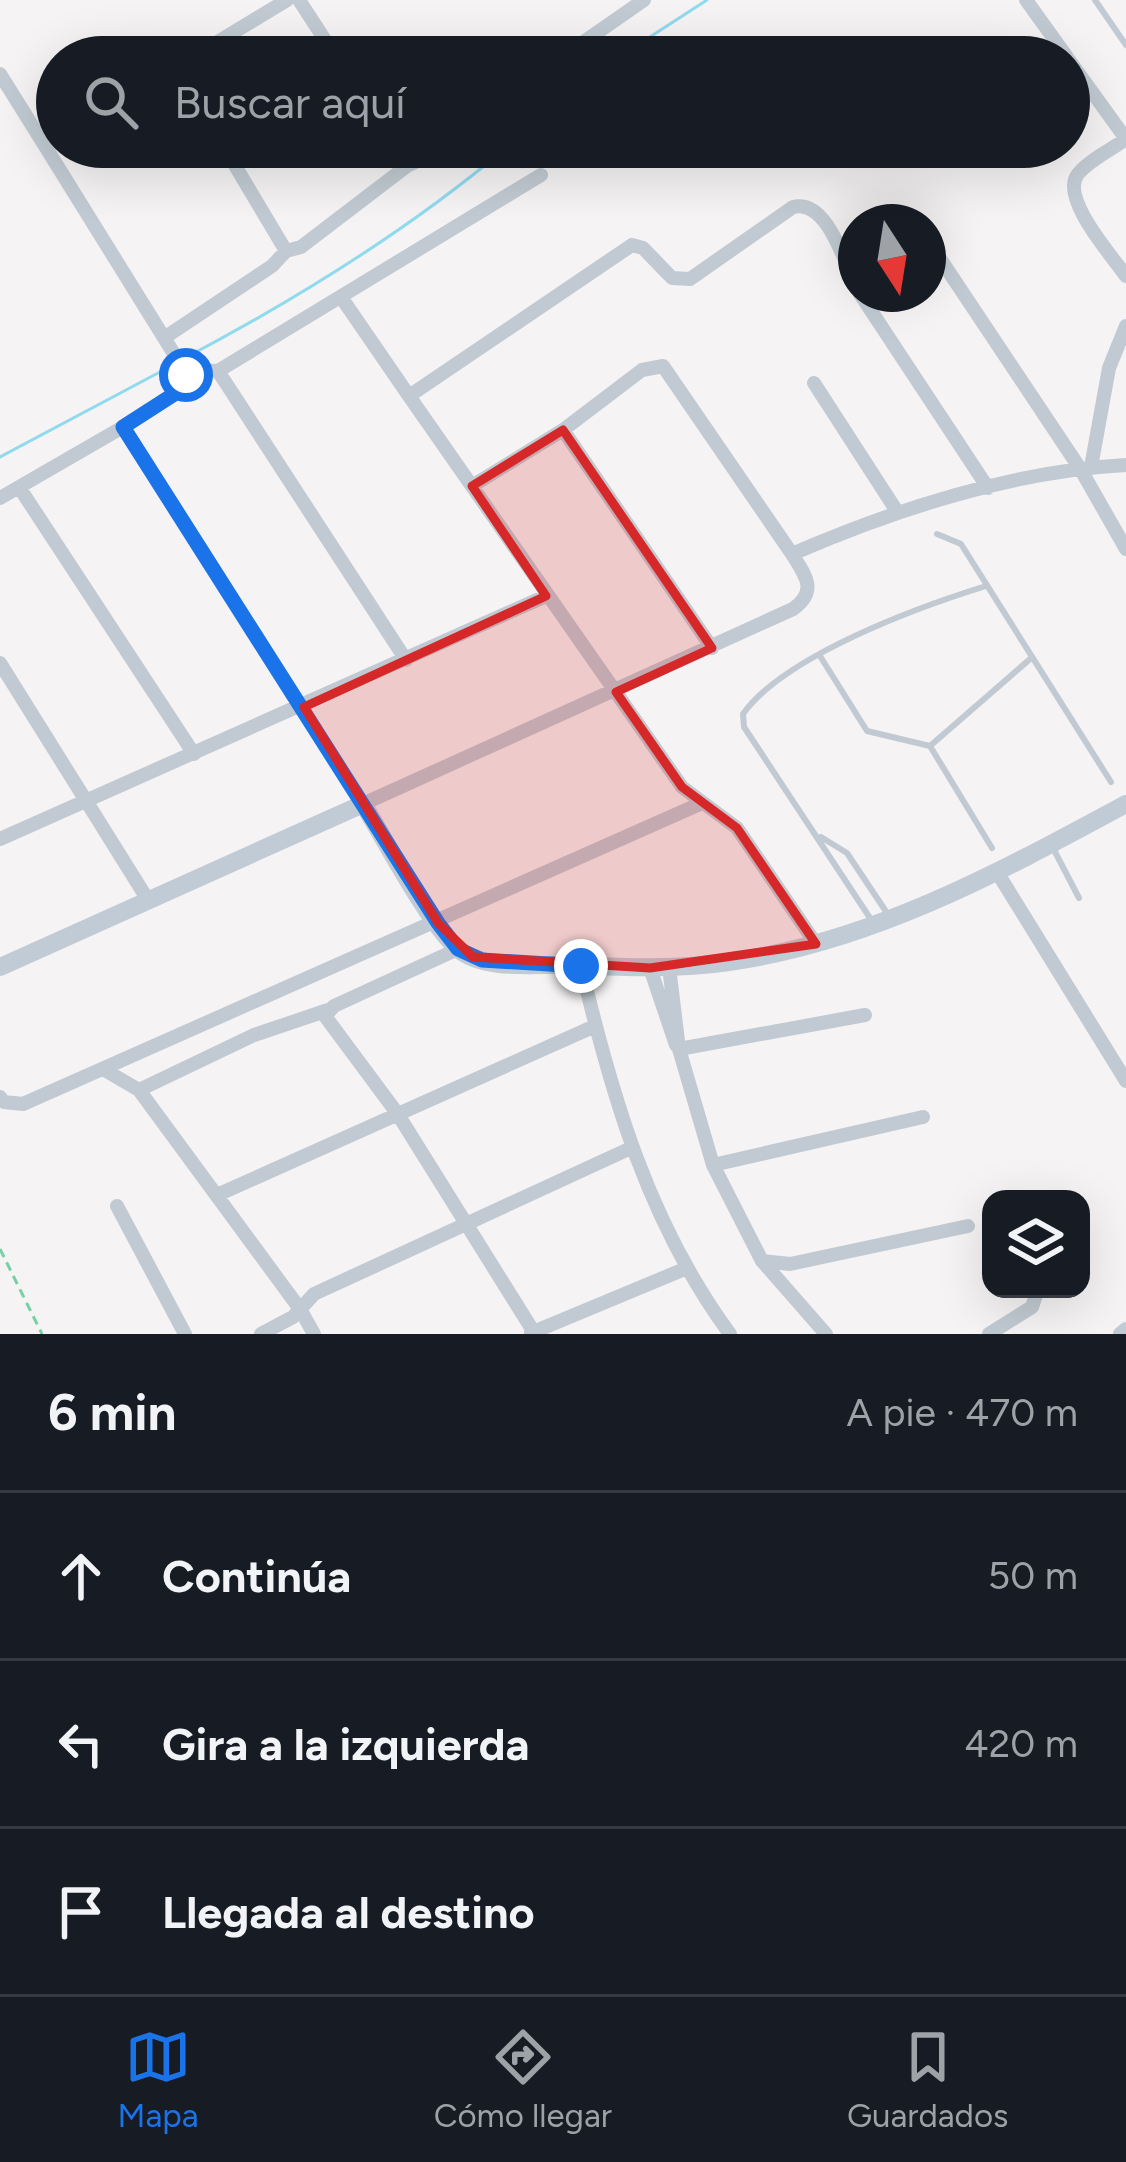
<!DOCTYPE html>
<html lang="es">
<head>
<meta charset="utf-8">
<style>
  body { margin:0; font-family:Figtree,sans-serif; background:#242831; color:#f1f3f6 }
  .controls { position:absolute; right:36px; bottom:36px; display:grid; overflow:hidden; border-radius:24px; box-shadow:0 12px 48px #0002 }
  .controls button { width:108px; height:108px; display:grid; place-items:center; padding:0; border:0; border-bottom:3px solid #363941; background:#171b24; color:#f1f3f6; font:60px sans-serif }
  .compass { position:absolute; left:838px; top:204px; width:108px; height:108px; border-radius:50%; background:#171b24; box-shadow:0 12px 48px #0002; rotate:168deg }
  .stop { position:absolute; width:36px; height:36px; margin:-27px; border:9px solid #1a73e8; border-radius:50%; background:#fff }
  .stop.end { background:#1a73e8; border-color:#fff; box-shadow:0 3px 12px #0008 }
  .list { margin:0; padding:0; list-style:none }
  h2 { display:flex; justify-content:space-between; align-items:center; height:156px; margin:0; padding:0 48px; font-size:51px }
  h2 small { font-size:39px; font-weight:400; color:#9ea1a6 }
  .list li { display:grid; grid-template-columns:78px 1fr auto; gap:36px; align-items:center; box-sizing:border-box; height:168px; padding:0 48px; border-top:3px solid #363941 }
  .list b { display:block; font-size:45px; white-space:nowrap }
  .list em { font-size:39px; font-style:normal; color:#9ea1a6 }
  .icon { flex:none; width:66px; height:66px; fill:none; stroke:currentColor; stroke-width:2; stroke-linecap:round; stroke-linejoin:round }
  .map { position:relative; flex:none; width:1126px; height:1334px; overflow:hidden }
  .search { position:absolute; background:#171b24; box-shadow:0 12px 48px #0002; left:36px; right:36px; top:36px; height:132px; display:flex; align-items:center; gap:30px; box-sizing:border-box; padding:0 42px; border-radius:66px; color:#9ea1a6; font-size:45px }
  .sheet { height:660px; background:#171b24 }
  nav { display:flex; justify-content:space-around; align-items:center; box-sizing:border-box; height:168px; border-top:3px solid #363941; background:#171b24; font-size:33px; color:#9ea1a6 }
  nav a { display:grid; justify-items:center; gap:6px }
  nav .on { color:#1a73e8 }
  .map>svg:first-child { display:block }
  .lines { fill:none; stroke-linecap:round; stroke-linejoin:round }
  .stream { stroke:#90daee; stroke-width:3 }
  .path { stroke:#7ad0a6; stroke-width:3; stroke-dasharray:9 6; stroke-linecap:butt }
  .lane { stroke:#c1cad2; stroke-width:6 }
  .street { stroke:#c1cad2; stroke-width:14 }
  .secondary { stroke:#c1cbd6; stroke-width:18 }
  .route { stroke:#1a73e8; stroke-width:15 }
  .marked { fill:#d62828; fill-opacity:0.2; stroke:#d62828; stroke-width:9; stroke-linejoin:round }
</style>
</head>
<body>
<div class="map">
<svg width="1126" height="1334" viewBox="0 0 1126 1334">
  <rect width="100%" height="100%" fill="#f5f3f3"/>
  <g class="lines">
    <path class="stream" d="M 619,57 L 707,0
      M 183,359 C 297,299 409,230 507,147
      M 0,457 L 175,364"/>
    <path class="path" d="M 0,1249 L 42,1334"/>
    <path class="lane" d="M 1095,0 L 1126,45
      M 937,534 L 961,544 L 1111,782
      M 820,656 L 867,731 L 930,746 L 992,848
      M 930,746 L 1030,659
      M 821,837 L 847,853 L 889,916
      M 1053,848 L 1079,898
      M 872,921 L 744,727 L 743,714 C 784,656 918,607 986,586"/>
    <path class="street" d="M 299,0 L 336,57
      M 1026,0 L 1067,57
      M 193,57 L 287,0
      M 562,57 L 644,0
      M 1069,60 L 1126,139
      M 0,74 L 45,146 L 57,138
      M 1126,139 C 1111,150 1089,160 1078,174 C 1059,197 1112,256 1126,276
      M 45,146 L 184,370
      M 224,147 L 286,251
      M 395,147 L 407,166 L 448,147
      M 931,245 L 1081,470 L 1126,549
      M 860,294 L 988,488
      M 341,297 L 409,396
      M 164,338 L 272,266 L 286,251 L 301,247 L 407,166
      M 218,371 L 406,660
      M 814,383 L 898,513
      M 123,427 L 179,391 L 186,375 L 184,370 L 218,371 L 541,175
      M 563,430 L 712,648
      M 1091,467 L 1109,368 L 1126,326
      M 472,486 L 563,430 L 642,370 L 663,366 L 792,554
      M 19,487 L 194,754
      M 0,498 L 123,427 L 363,804 L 793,609 C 818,591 806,576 792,554 C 896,509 1012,471 1126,465
      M 0,663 L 148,900
      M 0,839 L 546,596
      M 997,872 L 1126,1081
      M 816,944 L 737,828 L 682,787 L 409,396 L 632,245 L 643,248 L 672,278 L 690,279 L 793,207 C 827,199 844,261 856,286
      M 458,949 L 334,1006 L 325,1016 L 397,1113 L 535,1334
      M 581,966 C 612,1097 649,1224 730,1334
      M 669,967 L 679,1049 L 713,1165 L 762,1261 L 826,1334
      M 650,968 L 676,1045
      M 679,1049 L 865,1015
      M 103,1069 L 139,1090
      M 0,1097 L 4,1102 L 23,1104 L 702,803
      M 713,1165 L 923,1117
      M 217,1195 L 595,1026
      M 117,1206 L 185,1334
      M 762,1261 L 790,1264 L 968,1226
      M 531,1333 L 687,1268
      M 261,1334 L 293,1317 L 314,1294 L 631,1148
      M 314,1334 L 300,1309 L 139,1090 L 254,1035 L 328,1010
      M 989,1334 L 1032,1307 L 1038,1289
      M 1120,1334 L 1126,1329"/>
    <path class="secondary" d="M 0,967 L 363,804 C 385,839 429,924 458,949 C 484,971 533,964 565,965 C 619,967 675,970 729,962 C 872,942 1000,872 1126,804"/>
  </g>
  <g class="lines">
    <path class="route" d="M 186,375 L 179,391 L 123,427 L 438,923 L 458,949 L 482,960 L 581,966"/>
  </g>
  <path class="marked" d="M 563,430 L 712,648 L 616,692 L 682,787 L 737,828 L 816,944 L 650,968 L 473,957 L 438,923 L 304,707 L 546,596 L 472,486 Z"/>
</svg>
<div class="controls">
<button><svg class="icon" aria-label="layers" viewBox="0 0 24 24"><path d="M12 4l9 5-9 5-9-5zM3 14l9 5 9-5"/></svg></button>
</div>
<svg class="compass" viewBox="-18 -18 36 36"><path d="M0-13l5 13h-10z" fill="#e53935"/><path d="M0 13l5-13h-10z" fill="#9ea1a6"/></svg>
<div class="stop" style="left:186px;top:375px"></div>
<div class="stop end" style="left:581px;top:966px"></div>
<div class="search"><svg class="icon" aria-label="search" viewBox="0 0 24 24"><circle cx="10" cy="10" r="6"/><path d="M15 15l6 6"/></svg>Buscar aquí</div>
</div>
<section class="sheet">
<h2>6 min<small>A pie · 470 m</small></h2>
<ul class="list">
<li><svg class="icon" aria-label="ahead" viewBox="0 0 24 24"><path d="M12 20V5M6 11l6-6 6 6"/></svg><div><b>Continúa</b></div><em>50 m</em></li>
<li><svg class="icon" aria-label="left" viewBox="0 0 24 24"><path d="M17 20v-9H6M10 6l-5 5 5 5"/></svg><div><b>Gira a la izquierda</b></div><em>420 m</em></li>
<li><svg class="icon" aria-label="arrive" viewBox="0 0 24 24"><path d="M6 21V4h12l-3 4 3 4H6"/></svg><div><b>Llegada al destino</b></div></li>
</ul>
</section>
<nav>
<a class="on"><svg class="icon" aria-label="map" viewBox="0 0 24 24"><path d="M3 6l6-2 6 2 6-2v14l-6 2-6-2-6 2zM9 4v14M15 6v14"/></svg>Mapa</a>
<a><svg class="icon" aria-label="directions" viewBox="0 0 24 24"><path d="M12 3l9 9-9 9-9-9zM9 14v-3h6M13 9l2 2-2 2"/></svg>Cómo llegar</a>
<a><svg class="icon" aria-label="saved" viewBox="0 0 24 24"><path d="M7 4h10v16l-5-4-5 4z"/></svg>Guardados</a>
</nav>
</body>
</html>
